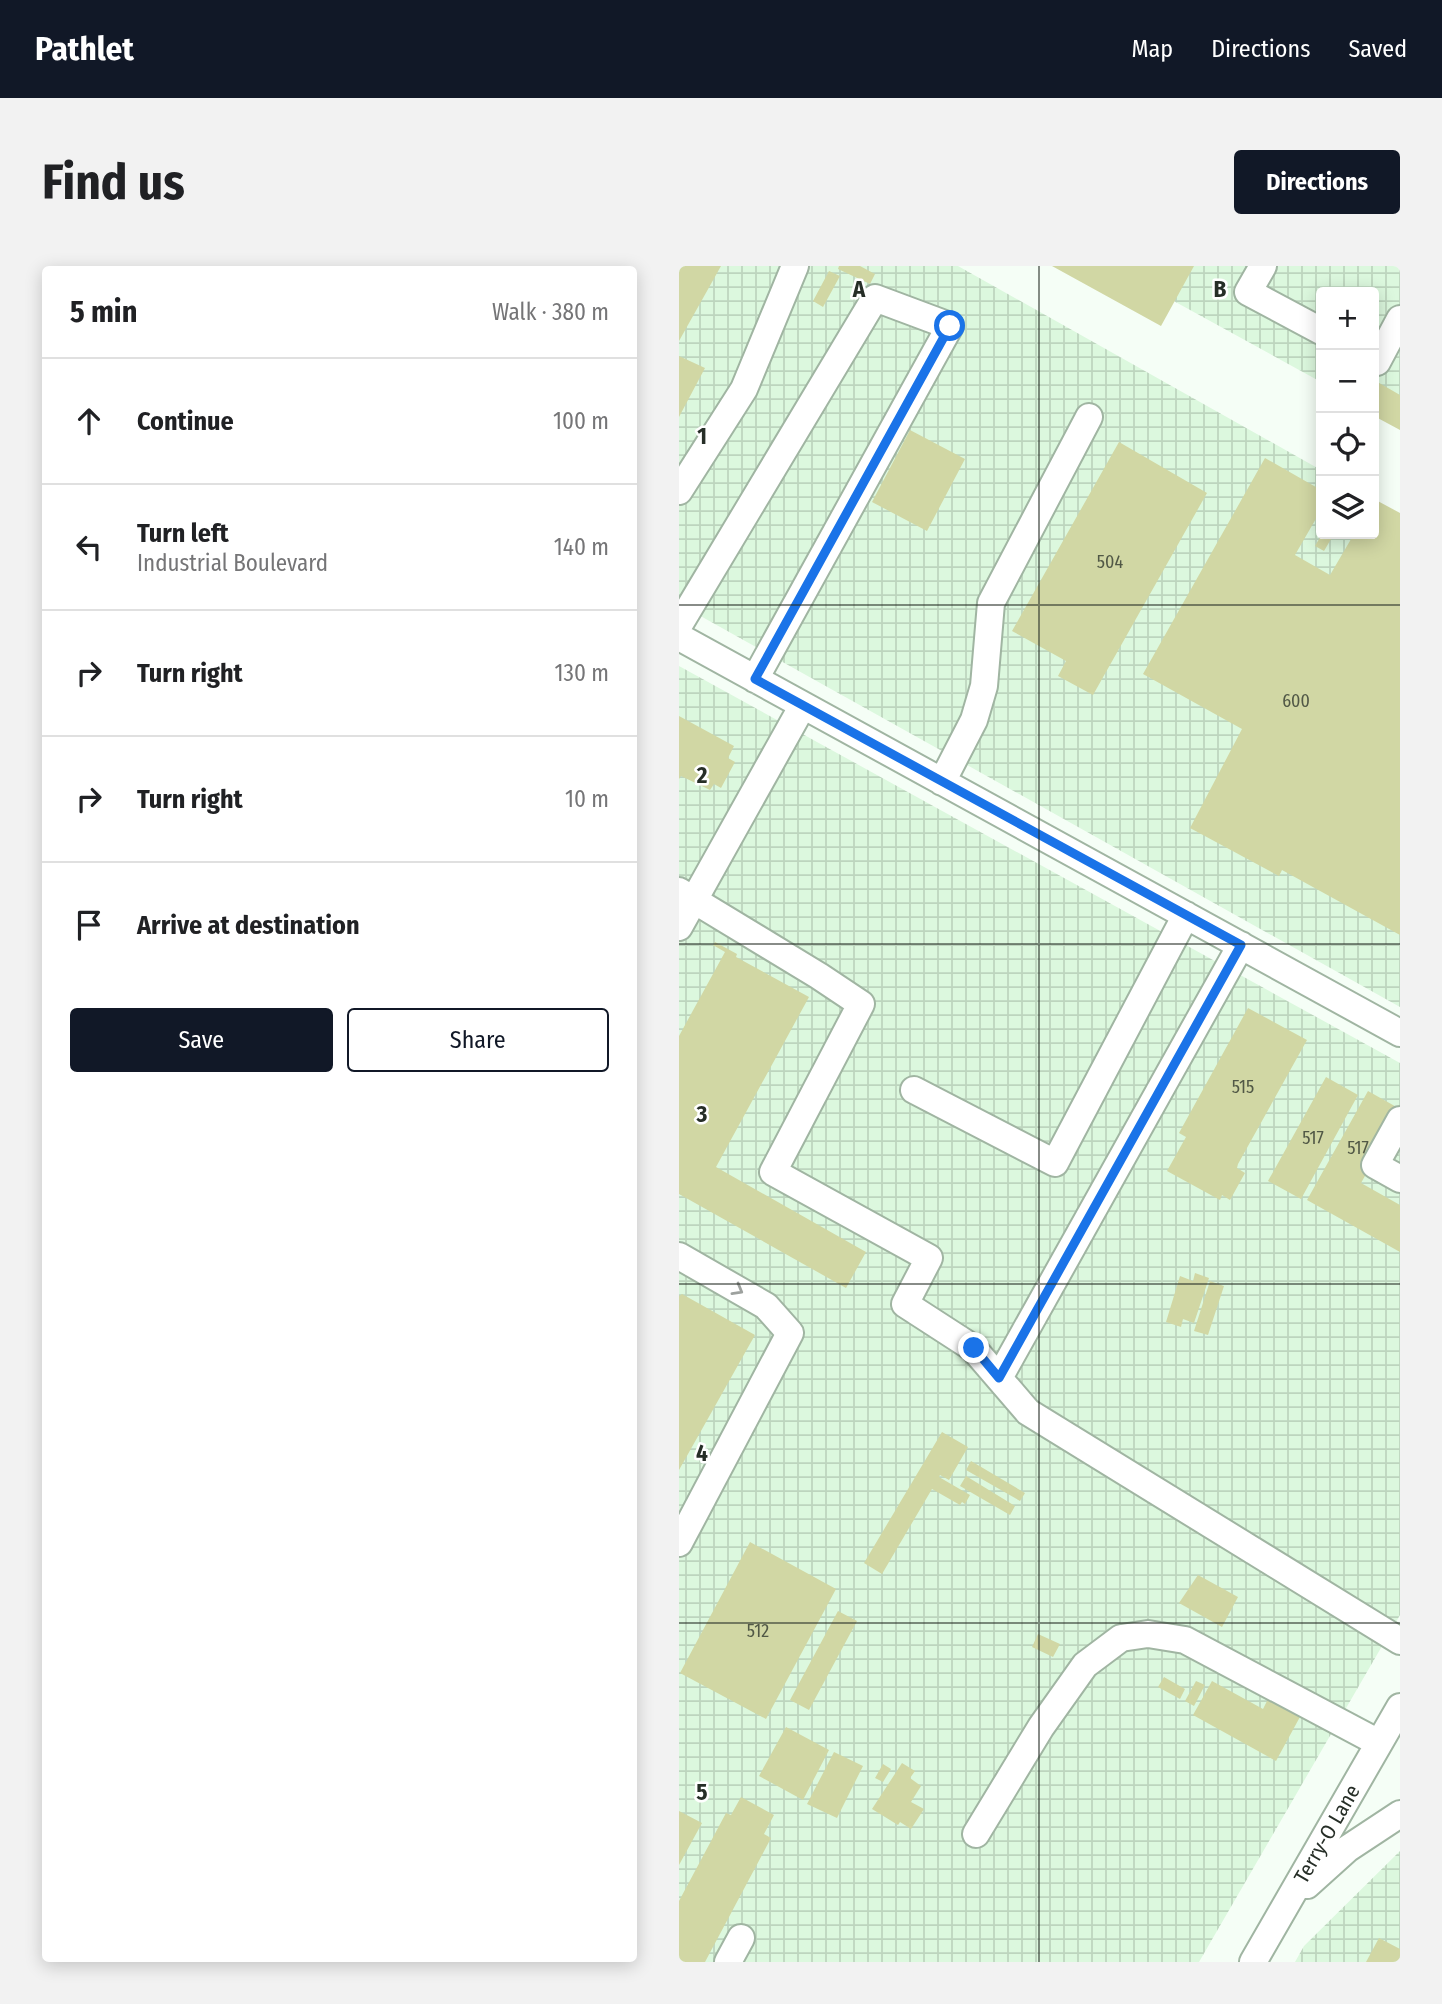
<!DOCTYPE html>
<html lang="en">
<head>
<meta charset="utf-8">
<style>
  body { margin:0; font-family:"Fira Sans Condensed",sans-serif; background:#f2f2f2; color:#202124 }
  .controls { position:absolute; right:21px; top:21px; display:grid; overflow:hidden; border-radius:7px; box-shadow:0 4px 18px #0003 }
  .controls button { width:63px; height:63px; display:grid; place-items:center; padding:0; border:0; border-bottom:2px solid #e0e0e0; background:#fff; color:#202124; font:35px sans-serif }
  .stop { position:absolute; width:21px; height:21px; margin:-16px; border:5px solid #1a73e8; border-radius:50%; background:#fff }
  .stop.end { background:#1a73e8; border-color:#fff; box-shadow:0 2px 7px #0008 }
  .list { margin:0; padding:0; list-style:none }
  h2 { display:flex; justify-content:space-between; align-items:center; height:91px; margin:0; padding:0 28px; font-size:30px }
  h2 small { font-size:23px; font-weight:400; color:#757577 }
  .list li { display:grid; grid-template-columns:46px 1fr auto; gap:21px; align-items:center; box-sizing:border-box; height:126px; padding:0 28px; border-top:2px solid #e0e0e0 }
  .list b { display:block; font-size:26px; white-space:nowrap }
  .list p { margin:0; font-size:23px; white-space:nowrap; color:#757577 }
  .list em { font-size:23px; font-style:normal; color:#757577 }
  .actions { display:flex; gap:14px; padding:21px 28px }
  .actions a { flex:1; padding:16px 0; border:2px solid #111827; border-radius:7px; text-align:center; font-size:24px; color:#111827 }
  .actions .main { background:#111827; color:#fff }
  .icon { flex:none; width:38px; height:38px; fill:none; stroke:currentColor; stroke-width:2; stroke-linecap:round; stroke-linejoin:round }
  .map { position:relative; flex:none; width:721px; height:1696px; overflow:hidden; border-radius:7px }
  header { display:flex; align-items:center; gap:42px; box-sizing:border-box; height:98px; padding:0 35px; background:#111827; color:#fff }
  header strong { font-size:33px }
  nav { display:flex; gap:38px; margin-inline-start:auto; font-size:24px }
  .intro { display:flex; align-items:center; justify-content:space-between; box-sizing:border-box; height:168px; padding:0 42px }
  h1 { margin:0; font-size:49px }
  .button { padding:18px 32px; border-radius:7px; background:#111827; color:#fff; font-size:24px; font-weight:700 }
  main { display:flex; gap:42px; padding:0 42px }
  aside { flex:1; background:#fff; border-radius:7px; box-shadow:0 4px 18px #0003 }
  .map>svg:first-child { display:block }
  .industrial { fill:url(#industrial-grid) }
  .building { fill:#d1d7a4 }
  .lines { fill:none; stroke-linecap:round; stroke-linejoin:round }
  .minor-casing { stroke:#a0b5a2; stroke-width:30 }
  .minor { stroke:#fff; stroke-width:26 }
  .oneway { stroke:#9da19e }
  .route { stroke:#1a73e8; stroke-width:9 }
  .grid { fill:none; stroke:#262e27; stroke-width:2; stroke-opacity:0.55 }
  .labels { text-anchor:middle; stroke-width:5; stroke-linejoin:round; paint-order:stroke }
  .number-label { font-size:18px; fill:#515846 }
  .street-label { font-size:21px; fill:#262e27; stroke:#fff }
  .grid-label { font-size:23px; text-anchor:middle; font-weight:bold; fill:#262e27; stroke:#fff; stroke-width:5; stroke-linejoin:round; paint-order:stroke }
</style>
</head>
<body>
<header>
<strong>Pathlet</strong>
<nav><a>Map</a><a>Directions</a><a>Saved</a></nav>
</header>
<div class="intro"><h1>Find us</h1><a class="button">Directions</a></div>
<main>
<aside>
<h2>5 min<small>Walk · 380 m</small></h2>
<ul class="list">
<li><svg class="icon" aria-label="ahead" viewBox="0 0 24 24"><path d="M12 20V5M6 11l6-6 6 6"/></svg><div><b>Continue</b></div><em>100 m</em></li>
<li><svg class="icon" aria-label="left" viewBox="0 0 24 24"><path d="M17 20v-9H6M10 6l-5 5 5 5"/></svg><div><b>Turn left</b><p>Industrial Boulevard</p></div><em>140 m</em></li>
<li><svg class="icon" aria-label="right" viewBox="0 0 24 24"><path d="M7 20v-9h11M14 6l5 5-5 5"/></svg><div><b>Turn right</b></div><em>130 m</em></li>
<li><svg class="icon" aria-label="right" viewBox="0 0 24 24"><path d="M7 20v-9h11M14 6l5 5-5 5"/></svg><div><b>Turn right</b></div><em>10 m</em></li>
<li><svg class="icon" aria-label="arrive" viewBox="0 0 24 24"><path d="M6 21V4h12l-3 4 3 4H6"/></svg><div><b>Arrive at destination</b></div></li>
</ul>
<div class="actions"><a class="main">Save</a><a>Share</a></div>
</aside>
<div class="map">
<svg width="721" height="1696" viewBox="0 0 721 1696">
  <defs>
    <pattern id="industrial-grid" width="8" height="8" patternUnits="userSpaceOnUse" patternTransform="scale(1.75)"><rect width="8" height="8" fill="#dcf8de"/><path d="M0 4h8M4 0v8" fill="none" stroke="#bdd5be"/></pattern>
  </defs>
  <rect width="100%" height="100%" fill="#f5fef6"/>
  <path class="industrial" d="M 0,0 L 279,0 L 642,204 L 642,268 L 695,268 L 695,234 L 721,249 L 721,741 L 0,338 Z
    M 431,0 L 721,0 L 721,160 L 695,145 L 695,26 L 642,26 L 642,116 Z
    M 0,400 L 721,797 L 721,1349 L 520,1696 L 0,1696 Z
    M 721,1585 L 721,1696 L 616,1696 L 625,1680 Z"/>
  <path class="building" d="M 0,0 L 42,0 L 0,75 Z
    M 160,0 L 181,0 L 196,8 L 191,18 L 159,3 Z
    M 373,0 L 515,0 L 482,60 Z
    M 150,5 L 161,10 L 144,41 L 134,35 Z
    M 0,90 L 26,102 L 0,151 Z
    M 695,114 L 721,129 L 721,164 L 695,150 Z
    M 231,164 L 286,193 L 248,265 L 193,236 Z
    M 440,176 L 528,227 L 414,429 L 379,410 L 387,395 L 333,365 Z
    M 586,192 L 642,224 L 642,244 L 616,289 L 651,309 L 675,268 L 695,268 L 695,233 L 721,247 L 721,669 L 603,604 L 600,610 L 511,562 L 563,463 L 464,408 Z
    M 643,268 L 655,268 L 645,285 L 636,280 Z
    M 0,450 L 55,480 L 49,492 L 56,496 L 42,522 L 35,518 L 31,524 L 2,510 L 0,513 Z
    M 36,676 L 58,688 L 57,691 L 130,731 L 37,901 L 187,986 L 167,1022 L 0,928 L 0,770 L 46,686 L 34,679 Z
    M 569,742 L 628,774 L 559,898 L 558,902 L 566,907 L 551,934 L 543,929 L 541,934 L 488,905 L 507,871 L 500,867 Z
    M 647,811 L 679,829 L 622,933 L 589,915 Z
    M 689,825 L 721,843 L 721,848 L 682,917 L 721,939 L 721,986 L 628,934 Z
    M 516,1007 L 530,1012 L 515,1057 L 504,1053 L 502,1061 L 487,1056 L 501,1010 L 514,1015 Z
    M 531,1015 L 545,1020 L 529,1069 L 515,1065 Z
    M 3,1028 L 76,1069 L 0,1204 L 0,1030 Z
    M 263,1166 L 289,1181 L 270,1214 L 261,1209 L 260,1211 L 291,1229 L 286,1238 L 283,1236 L 281,1239 L 253,1223 L 203,1308 L 185,1297 Z
    M 292,1195 L 346,1227 L 341,1235 L 287,1204 Z
    M 287,1210 L 336,1240 L 331,1249 L 281,1220 Z
    M 71,1276 L 157,1323 L 87,1453 L 1,1407 Z
    M 519,1309 L 559,1331 L 543,1361 L 500,1337 Z
    M 159,1345 L 178,1355 L 130,1444 L 111,1434 Z
    M 359,1368 L 381,1378 L 374,1391 L 353,1381 Z
    M 485,1411 L 506,1423 L 501,1433 L 479,1421 Z
    M 517,1415 L 526,1419 L 515,1440 L 506,1435 Z
    M 533,1415 L 584,1443 L 590,1431 L 622,1449 L 597,1495 L 514,1449 Z
    M 107,1461 L 150,1484 L 124,1534 L 80,1510 Z
    M 155,1486 L 184,1500 L 158,1552 L 128,1538 Z
    M 223,1497 L 236,1505 L 231,1512 L 242,1520 L 232,1536 L 245,1543 L 232,1563 L 221,1556 L 219,1559 L 193,1543 Z
    M 204,1498 L 212,1503 L 204,1516 L 196,1512 Z
    M 62,1531 L 95,1549 L 85,1568 L 92,1572 L 26,1696 L 0,1696 L 0,1635 L 47,1547 L 52,1549 Z
    M 0,1545 L 23,1557 L 0,1599 Z
    M 700,1672 L 721,1683 L 721,1696 L 687,1696 Z"/>
  <g class="lines">
    <g class="minor-casing">
      <path id="minor" d="M 584,0 L 569,26 L 642,65
        M 695,94 L 698,96 L 721,53
        M 0,225 L 65,123 L 116,0
        M 0,359 L 196,32 L 271,60 L 76,413
        M 0,371 L 721,767
        M 263,516 L 295,454 L 305,420 L 312,337 L 410,151
        M 0,625 L 140,710 L 182,738 L 94,906 L 250,992 L 226,1038 L 294,1082 L 349,1146 L 721,1375
        M 0,661 L 124,439
        M 235,824 L 376,897 L 507,649
        M 721,854 L 696,899 L 721,913
        M 0,990 L 87,1040 L 111,1067 L 0,1277
        M 320,1112 L 562,679
        M 297,1568 L 362,1461 L 406,1399 L 442,1372 L 469,1368 L 506,1374 L 700,1477
        M 628,1619 L 668,1583 L 721,1548
        M 49,1696 L 62,1672
        M 574,1696 L 721,1441"/>
    </g>
    <use href="#minor" class="minor"/>
  </g>
  <defs><path id="oneway-chevron" d="M-2-3.5L2.5 0L-2 3.5" fill="none" stroke-width="1.6" stroke-linecap="round" stroke-linejoin="round" transform="scale(1.75)"/></defs>
  <use class="oneway" href="#oneway-chevron" transform="translate(59 1024) rotate(30)"/>
  <g class="lines">
    <path class="route" d="M 271,60 L 76,413 L 562,679 L 320,1112 L 295,1082"/>
  </g>
  <path class="grid" d="M 360,0 L 360,1696M 0,339 L 721,339M 0,678 L 721,678M 0,1018 L 721,1018M 0,1357 L 721,1357"/>
  <g class="labels">
    <g class="number-label">
      <text x="431" y="302">504</text>
      <text x="617" y="441">600</text>
      <text x="564" y="827">515</text>
      <text x="634" y="878">517</text>
      <text x="679" y="888">517</text>
      <text x="79" y="1371">512</text>
    </g>
    <g class="street-label">
      <text transform="translate(648 1568) rotate(-60)" y="7">Terry-O Lane</text>
    </g>
  </g>
  <g class="grid-label">
    <text x="180" y="31">A</text>
    <text x="541" y="31">B</text>
    <text x="23" y="178">1</text>
    <text x="23" y="517">2</text>
    <text x="23" y="856">3</text>
    <text x="23" y="1195">4</text>
    <text x="23" y="1534">5</text>
  </g>
</svg>
<div class="controls">
<button>+</button>
<button>−</button>
<button><svg class="icon" aria-label="locate" viewBox="0 0 24 24"><circle cx="12" cy="12" r="6"/><path d="M12 2v4M12 18v4M2 12h4M18 12h4"/></svg></button>
<button><svg class="icon" aria-label="layers" viewBox="0 0 24 24"><path d="M12 4l9 5-9 5-9-5zM3 14l9 5 9-5"/></svg></button>
</div>
<div class="stop" style="left:271px;top:60px"></div>
<div class="stop end" style="left:295px;top:1082px"></div>
</div>
</main>
</body>
</html>
